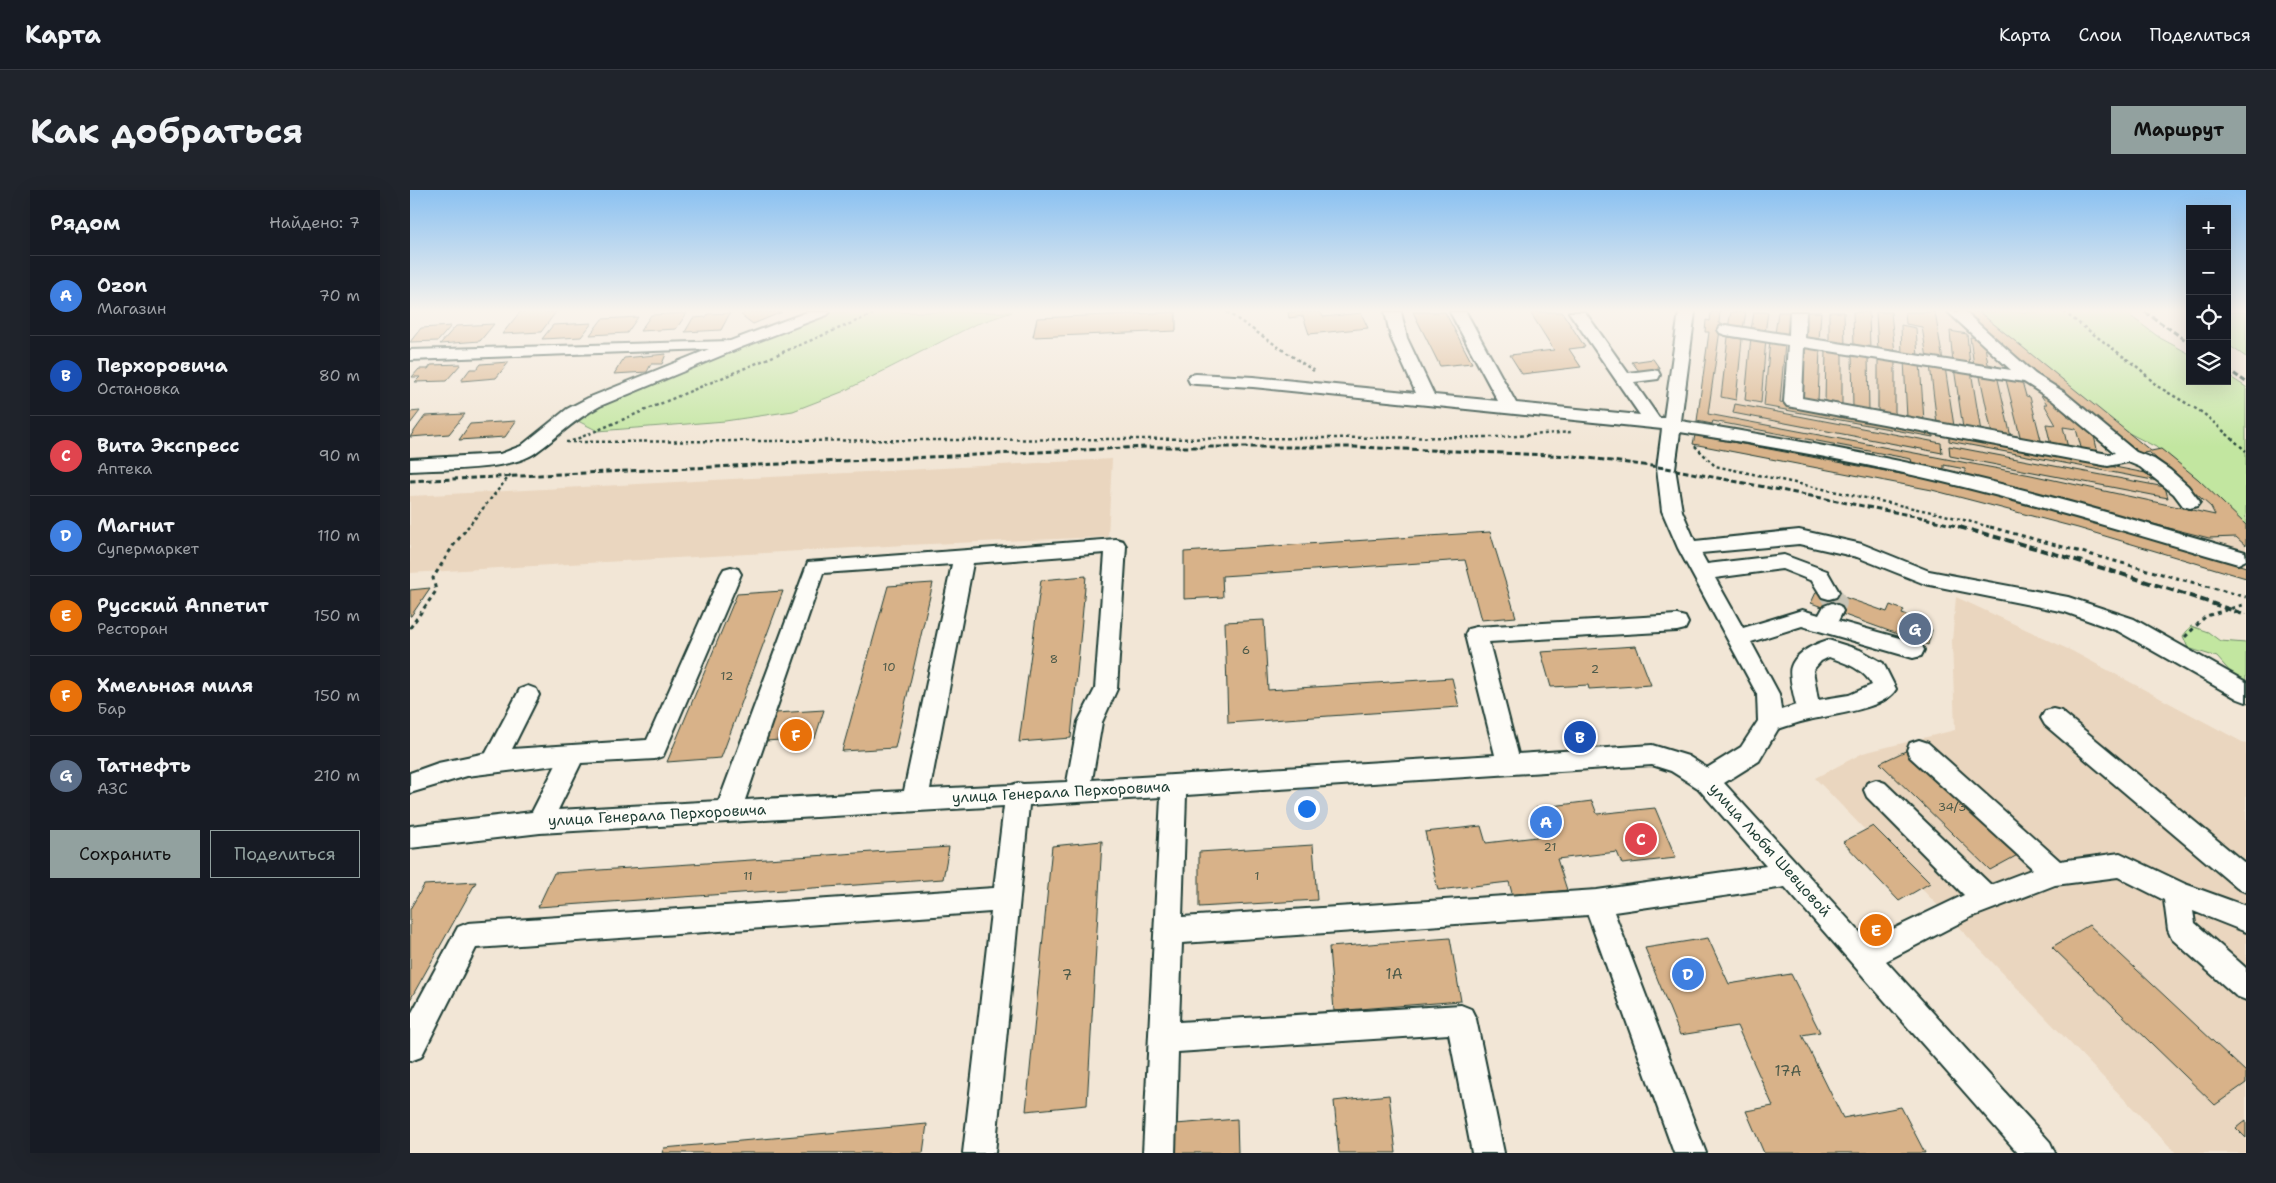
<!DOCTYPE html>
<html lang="ru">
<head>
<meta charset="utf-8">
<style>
  body { margin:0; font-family:"Shantell Sans",sans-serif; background:#20242c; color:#f1f3f6 }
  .controls { position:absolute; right:15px; top:15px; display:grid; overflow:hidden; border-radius:0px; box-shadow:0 5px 20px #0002 }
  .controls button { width:45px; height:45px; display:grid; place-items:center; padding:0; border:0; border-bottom:1px solid #363941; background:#171b24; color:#f1f3f6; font:25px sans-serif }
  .you { position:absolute; left:896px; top:618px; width:18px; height:18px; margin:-12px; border:4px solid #fff; border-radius:50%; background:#1a73e8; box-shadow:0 0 0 8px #1a73e833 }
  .badge { display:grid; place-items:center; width:32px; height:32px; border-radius:50%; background:#92a19f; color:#fff; font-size:16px; font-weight:700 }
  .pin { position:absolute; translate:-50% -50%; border:2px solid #fff; box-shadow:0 1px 5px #0006 }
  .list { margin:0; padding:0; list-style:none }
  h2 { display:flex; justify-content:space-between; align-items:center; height:65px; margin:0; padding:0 20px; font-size:21px }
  h2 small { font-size:16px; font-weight:400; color:#9ea1a6 }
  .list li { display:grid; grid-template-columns:32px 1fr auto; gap:15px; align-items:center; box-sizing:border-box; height:80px; padding:0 20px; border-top:1px solid #363941 }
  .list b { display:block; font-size:19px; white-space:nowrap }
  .list p { margin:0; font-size:16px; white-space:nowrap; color:#9ea1a6 }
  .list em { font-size:16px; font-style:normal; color:#9ea1a6 }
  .actions { display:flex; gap:10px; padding:15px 20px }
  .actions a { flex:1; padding:11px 0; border:1px solid #92a19f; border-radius:0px; text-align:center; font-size:18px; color:#92a19f }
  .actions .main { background:#92a19f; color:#111 }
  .icon { flex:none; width:28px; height:28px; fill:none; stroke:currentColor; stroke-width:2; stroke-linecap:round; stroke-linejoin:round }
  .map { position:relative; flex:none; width:1836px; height:963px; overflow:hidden; border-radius:0px }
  header { display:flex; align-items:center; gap:30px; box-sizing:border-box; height:70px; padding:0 25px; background:#171b24; border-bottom:1px solid #363941 }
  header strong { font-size:24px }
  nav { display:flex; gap:28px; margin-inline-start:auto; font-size:18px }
  .intro { display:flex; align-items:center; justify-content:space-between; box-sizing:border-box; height:120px; padding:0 30px }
  h1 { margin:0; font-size:35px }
  .button { padding:12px 22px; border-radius:0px; background:#92a19f; color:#111; font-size:18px; font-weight:700 }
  main { display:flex; gap:30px; padding:0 30px }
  aside { flex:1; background:#171b24; border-radius:0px; box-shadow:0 5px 20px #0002 }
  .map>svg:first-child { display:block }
  .built { fill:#ead6bf }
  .green { fill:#c2e6a0; stroke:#70926a }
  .building { fill:#d8b289; stroke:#1f3d34 }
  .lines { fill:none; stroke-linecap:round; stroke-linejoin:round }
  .minor-tunnel { stroke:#c8c4b6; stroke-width:22; stroke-dasharray:22 11; stroke-linecap:butt }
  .minor-casing { stroke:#1f3d34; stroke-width:4 }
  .path-far1 { stroke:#1f3d34; stroke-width:2.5; stroke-dasharray:3 3; stroke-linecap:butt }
  .path { stroke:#1f3d34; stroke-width:3; stroke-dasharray:4 4; stroke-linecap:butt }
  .minor { fill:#fdfcf7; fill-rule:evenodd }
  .rail-far1 { stroke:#1f3d34; stroke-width:3; stroke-dasharray:5.5 3; stroke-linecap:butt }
  .rail { stroke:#1f3d34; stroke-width:4; stroke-dasharray:8 4; stroke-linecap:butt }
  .labels { text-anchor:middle; stroke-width:4; stroke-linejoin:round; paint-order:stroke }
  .number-label { font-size:12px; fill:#4d5a49 }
  .street-label { font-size:15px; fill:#1f3d34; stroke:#fdfcf7 }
  .near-number-label { font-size:15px; fill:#4d5a49 }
</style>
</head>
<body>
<header>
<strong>Карта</strong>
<nav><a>Карта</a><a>Слои</a><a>Поделиться</a></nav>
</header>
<div class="intro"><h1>Как добраться</h1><a class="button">Маршрут</a></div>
<main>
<aside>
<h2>Рядом<small>Найдено: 7</small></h2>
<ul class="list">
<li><span class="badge" style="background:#3f7fe0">A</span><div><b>Ozon</b><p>Магазин</p></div><em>70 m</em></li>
<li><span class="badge" style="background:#1a4fb4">B</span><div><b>Перхоровича</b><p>Остановка</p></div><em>80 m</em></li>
<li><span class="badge" style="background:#e0444e">C</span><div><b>Вита Экспресс</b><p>Аптека</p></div><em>90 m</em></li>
<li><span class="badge" style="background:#3f7fe0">D</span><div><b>Магнит</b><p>Супермаркет</p></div><em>110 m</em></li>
<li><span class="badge" style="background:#e8710a">E</span><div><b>Русский Аппетит</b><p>Ресторан</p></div><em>150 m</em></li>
<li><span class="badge" style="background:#e8710a">F</span><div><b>Хмельная миля</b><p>Бар</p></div><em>150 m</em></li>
<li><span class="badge" style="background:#5c6f8a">G</span><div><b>Татнефть</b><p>АЗС</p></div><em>210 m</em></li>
</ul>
<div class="actions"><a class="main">Сохранить</a><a>Поделиться</a></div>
</aside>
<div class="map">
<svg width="1836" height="963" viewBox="0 0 1836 963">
  <rect width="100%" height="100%" fill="#f2e6d6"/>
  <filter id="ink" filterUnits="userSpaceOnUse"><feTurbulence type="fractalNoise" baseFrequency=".02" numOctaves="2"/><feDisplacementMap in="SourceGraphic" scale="10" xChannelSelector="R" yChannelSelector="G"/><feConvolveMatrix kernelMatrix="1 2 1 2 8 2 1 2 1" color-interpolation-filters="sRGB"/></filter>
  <g filter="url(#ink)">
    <path class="built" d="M 1301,122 L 1569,122 L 1741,261 L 1751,259 L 1836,335 L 1836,388 L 1668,338 L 1522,300 L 1283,254 L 1299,143 L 1295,142 L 1296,130 L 1300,131 Z
      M 702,269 L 698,347 L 495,355 L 0,383 L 0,306 Z
      M 1546,407 L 1662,461 L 1836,554 L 1836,963 L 1766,963 L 1405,588 L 1453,563 L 1545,540 L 1542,451 Z"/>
    <path class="green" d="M 420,122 L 602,122 L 564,135 L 432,202 L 383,221 L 315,231 L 188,241 L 168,231 L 188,214 L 305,166 Z
      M 1568,122 L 1715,122 L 1750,148 L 1780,164 L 1780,191 L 1817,191 L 1817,185 L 1836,197 L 1836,339 L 1803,305 L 1746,257 L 1713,240 Z
      M 1817,122 L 1836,122 L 1836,167 L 1817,154 Z
      M 1781,436 L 1798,442 L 1810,451 L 1836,453 L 1836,498 L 1830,493 L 1807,467 L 1778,458 L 1773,446 Z"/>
    <path class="building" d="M 110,122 L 146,122 L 131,142 L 92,144 Z
      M 337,122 L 372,122 L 343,134 L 331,125 Z
      M 766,122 L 766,141 L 623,147 L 627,128 Z
      M 878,122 L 911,122 L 913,127 L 951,123 L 958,138 L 899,144 L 893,126 L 879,128 Z
      M 1003,122 L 1035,122 L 1062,173 L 1030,176 Z
      M 1120,122 L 1152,122 L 1175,157 L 1159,159 L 1171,177 L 1112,184 L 1100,165 L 1144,160 Z
      M 1301,122 L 1310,122 L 1309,133 L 1311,133 L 1298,224 L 1621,285 L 1805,325 L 1801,317 L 1739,262 L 1728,264 L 1593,157 L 1554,122 L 1569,122 L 1741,261 L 1751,259 L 1788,289 L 1836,335 L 1836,356 L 1826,347 L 1799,348 L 1555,287 L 1555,279 L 1534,275 L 1534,281 L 1502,273 L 1501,269 L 1303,231 L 1302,234 L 1287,231 L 1299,142 L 1295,142 L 1296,130 L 1300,131 Z
      M 1321,122 L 1336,122 L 1333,139 L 1318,137 Z
      M 1344,122 L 1358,122 L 1355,143 L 1341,140 Z
      M 1368,122 L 1383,122 L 1381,147 L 1365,144 Z
      M 1396,122 L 1411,122 L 1409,151 L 1394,149 Z
      M 1419,122 L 1434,122 L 1435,156 L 1419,153 Z
      M 1443,122 L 1459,122 L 1460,160 L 1444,157 Z
      M 1466,122 L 1481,122 L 1485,164 L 1468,162 Z
      M 1495,122 L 1525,122 L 1533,171 L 1517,168 L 1512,137 L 1496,134 Z
      M 277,123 L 266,139 L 230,141 L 241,125 Z
      M 320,123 L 311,140 L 275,142 L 283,128 L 296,127 L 298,124 Z
      M 228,127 L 217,143 L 180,145 L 192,129 Z
      M 182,133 L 171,147 L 132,149 L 143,135 Z
      M 84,134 L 70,151 L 30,154 L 46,136 Z
      M 1491,135 L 1506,138 L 1508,168 L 1492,165 Z
      M 41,136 L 28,151 L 0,152 L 11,138 Z
      M 1540,141 L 1557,144 L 1560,176 L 1543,173 Z
      M 1341,146 L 1356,148 L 1351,213 L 1335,210 Z
      M 1318,147 L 1332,149 L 1326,210 L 1311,207 Z
      M 1560,147 L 1568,148 L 1575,156 L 1578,174 L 1587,176 L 1588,180 L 1564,176 Z
      M 1360,150 L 1375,153 L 1370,213 L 1523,241 L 1523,247 L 1354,216 Z
      M 1394,156 L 1410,158 L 1408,212 L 1391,209 Z
      M 1416,159 L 1432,162 L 1432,217 L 1415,214 Z
      M 1442,163 L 1458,166 L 1459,222 L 1443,219 Z
      M 256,164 L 252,174 L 241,174 L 237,182 L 204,184 L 214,168 Z
      M 1468,167 L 1485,170 L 1485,226 L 1468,223 Z
      M 1243,169 L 1250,179 L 1229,181 L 1222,172 Z
      M 1494,170 L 1510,173 L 1514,231 L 1497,228 Z
      M 99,172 L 86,188 L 51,191 L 60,179 L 67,179 L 71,174 Z
      M 51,174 L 36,191 L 5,192 L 10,187 L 2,187 L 9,179 L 18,179 L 21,175 Z
      M 1520,175 L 1535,177 L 1544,236 L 1527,234 Z
      M 1544,178 L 1561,181 L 1571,242 L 1553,238 Z
      M 1569,182 L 1587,185 L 1601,247 L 1582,244 Z
      M 1595,186 L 1611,188 L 1616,206 L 1620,207 L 1632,254 L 1611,250 Z
      M 1630,204 L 1640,204 L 1651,214 L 1659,228 L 1671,230 L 1674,239 L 1683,241 L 1688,264 L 1672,261 L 1666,239 L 1653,237 L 1658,258 L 1641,255 L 1636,234 L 1646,235 L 1634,214 L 1637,214 Z
      M 1325,214 L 1531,253 L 1532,263 L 1323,223 Z
      M 10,221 L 0,234 L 0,222 Z
      M 55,224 L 39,244 L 0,247 L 15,226 Z
      M 106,231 L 95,247 L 49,250 L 60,234 Z
      M 1285,245 L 1523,290 L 1671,327 L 1836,377 L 1836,388 L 1668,338 L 1522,300 L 1283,254 Z
      M 1539,245 L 1746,285 L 1748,291 L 1539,251 Z
      M 1539,256 L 1755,297 L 1758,308 L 1540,266 Z
      M 1080,342 L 1106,427 L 1071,430 L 1055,370 L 812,386 L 813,407 L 774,409 L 774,362 Z
      M 676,386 L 661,548 L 609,552 L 631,390 Z
      M 523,393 L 485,558 L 432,561 L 478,396 Z
      M 20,398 L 1,426 L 0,426 L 0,400 Z
      M 1408,398 L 1477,422 L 1480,415 L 1494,420 L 1492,424 L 1513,431 L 1522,440 L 1518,455 L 1401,413 Z
      M 373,401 L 311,568 L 257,572 L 327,404 Z
      M 854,430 L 858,500 L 1042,488 L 1049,517 L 818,533 L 815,432 Z
      M 1226,456 L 1241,495 L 1179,499 L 1178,495 L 1141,497 L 1131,462 Z
      M 414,520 L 405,548 L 355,551 L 366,523 Z
      M 1504,557 L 1615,661 L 1580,680 L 1470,573 Z
      M 1182,611 L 1187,624 L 1245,618 L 1266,668 L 1212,674 L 1207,662 L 1147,669 L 1157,700 L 1103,707 L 1099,692 L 1028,700 L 1015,642 L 1071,636 L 1076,653 L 1135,646 L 1126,618 Z
      M 1463,636 L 1520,693 L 1489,711 L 1433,652 Z
      M 692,651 L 677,915 L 616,921 L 642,656 Z
      M 903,655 L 907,710 L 789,717 L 789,662 Z
      M 539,657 L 533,689 L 128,717 L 144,683 Z
      M 66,692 L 0,810 L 0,719 L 14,695 Z
      M 1679,735 L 1836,882 L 1836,893 L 1805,915 L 1642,757 Z
      M 1040,748 L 1051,811 L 924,821 L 919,757 Z
      M 1298,748 L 1319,794 L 1381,784 L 1410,842 L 1392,845 L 1433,928 L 1491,917 L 1515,963 L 1354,963 L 1336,921 L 1363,916 L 1327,836 L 1270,845 L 1235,758 Z
      M 979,905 L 986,963 L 929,963 L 924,911 Z
      M 827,929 L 828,963 L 766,963 L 766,934 Z
      M 1836,930 L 1836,948 L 1826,938 Z
      M 517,934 L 513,963 L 252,963 L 254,958 Z"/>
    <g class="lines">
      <path class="minor-tunnel" d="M 1419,402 L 1426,413 L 1422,421"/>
      <g class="minor-casing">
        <path id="minor" d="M 397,122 L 420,122 L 417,125 L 332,157 L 190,216 C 163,230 148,247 125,263 C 98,281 33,279 0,281 L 0,269 L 90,264 L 111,256 L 157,219 L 178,208 L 299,159 L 0,170 L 0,160 L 320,151 Z
          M 975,122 L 991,122 L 997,148 L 1024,205 L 1088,211 L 1040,122 L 1056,122 L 1106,213 L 1230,225 L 1159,122 L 1175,122 L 1218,183 L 1242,180 L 1248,181 L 1250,185 L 1248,189 L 1224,192 L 1249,228 L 1254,228 L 1269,122 L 1285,122 L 1271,231 C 1358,245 1445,261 1532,280 C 1634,303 1735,333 1835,362 L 1836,370 L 1828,374 C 1730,346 1633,316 1533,292 C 1446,271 1358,256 1270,242 L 1265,278 L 1272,321 L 1285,351 L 1389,340 L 1452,354 L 1519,381 L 1658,407 L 1724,429 L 1836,492 L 1836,512 L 1828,509 L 1708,441 L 1655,422 L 1515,394 L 1447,367 L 1389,354 L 1291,363 L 1297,374 L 1374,365 L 1417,381 L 1429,402 L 1426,407 L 1419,409 L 1412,407 L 1402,391 L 1372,379 L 1305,388 L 1333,438 L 1392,420 L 1409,425 L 1414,416 L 1422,413 L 1430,416 L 1433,421 L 1428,431 L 1511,454 L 1514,460 L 1511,466 L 1503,468 L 1392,436 L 1341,452 L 1369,504 L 1371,520 L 1386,515 C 1384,506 1378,484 1381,477 C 1386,462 1405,454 1418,450 L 1450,460 L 1473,473 L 1486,499 C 1476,519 1420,525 1399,530 C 1388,532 1378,536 1368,539 L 1349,571 L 1314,593 L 1458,751 L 1554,705 L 1457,607 L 1454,600 L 1457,593 L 1466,590 L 1475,593 L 1581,695 L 1623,679 L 1500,567 L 1497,560 L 1500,553 L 1509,550 L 1518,553 L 1650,671 L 1710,663 L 1775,694 L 1836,716 L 1836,742 L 1783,721 L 1785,733 L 1836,778 L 1836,810 L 1826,806 L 1762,749 L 1758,740 L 1754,710 L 1708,687 L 1645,695 L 1559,728 L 1476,771 L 1640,952 L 1645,963 L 1608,963 L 1375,697 L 1204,722 L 1296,963 L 1264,963 L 1178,725 L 772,753 L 769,832 L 1051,815 L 1061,819 L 1066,829 L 1094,963 L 1062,963 L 1039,844 L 768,862 L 765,963 L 733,963 L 751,607 L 619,615 L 585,963 L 553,963 L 581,722 L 66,758 L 11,867 L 0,871 L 0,826 L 48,737 L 58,733 L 584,698 L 594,616 L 130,643 L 0,658 L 0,636 L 122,622 L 146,575 L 57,586 L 0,603 L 0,583 L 28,573 L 76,563 L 110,499 L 118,496 L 126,499 L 129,505 L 102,559 L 237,550 L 311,384 L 314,379 L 321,377 L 328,379 L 331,384 L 253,566 L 245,569 L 171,573 L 148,620 L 309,611 L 398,372 L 706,349 L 713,351 L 716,356 L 707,499 L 692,532 L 682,590 L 1085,565 L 1055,445 L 1058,439 L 1066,437 L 1267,425 L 1275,427 L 1278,433 L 1275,439 L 1267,441 L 1079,452 L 1108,564 L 1242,555 L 1278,566 L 1297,578 L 1331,557 L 1348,531 L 1347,504 L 1268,358 L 1252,321 L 1247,278 L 1252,239 L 843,197 L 786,194 L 780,193 L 778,189 L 780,185 L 786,184 L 843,187 L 1006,203 L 981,148 ZM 695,363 L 685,499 L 668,532 L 657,592 L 613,594 L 608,593 L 602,595 L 520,599 L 563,373 ZM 542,374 L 494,601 L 335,610 L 413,383 ZM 1419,467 C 1436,473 1454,479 1462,495 L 1439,505 L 1408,510 L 1403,480 L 1411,471 ZM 1242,575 L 1261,581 L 1288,598 L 1356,676 L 1187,700 L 772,727 L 776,605 Z
          M 1380,122 L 1396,122 L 1395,148 L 1601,180 L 1538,122 L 1555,122 L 1625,184 L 1654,202 L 1726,262 L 1744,269 L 1760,280 L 1778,296 L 1790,312 L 1787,316 L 1780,318 L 1773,316 L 1764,304 L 1730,277 L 1718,272 L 1698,276 L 1377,216 L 1374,212 L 1378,155 L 1316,145 L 1310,143 L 1308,140 L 1310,137 L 1316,135 L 1379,145 ZM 1394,157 L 1614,192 L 1642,210 L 1705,263 L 1698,264 L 1392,208 Z
          M 1643,519 L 1651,521 L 1836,674 L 1836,702 L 1827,698 L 1635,535 L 1631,528 L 1635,521 Z"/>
      </g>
      <path class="path-far1" d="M 817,122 L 904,181
        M 1654,122 L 1730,179 L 1747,196 L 1793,223 L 1836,261
        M 162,251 L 468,122
        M 156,252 L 1092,247 L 1162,242
        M 1285,256 L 1305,276 L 1531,324 L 1584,338
        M 57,338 L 101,284"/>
      <path class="path" d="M 1580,337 L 1836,407
        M 0,438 L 26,401 L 23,388 L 43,356 L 58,337
        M 1775,447 L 1796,426 L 1836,414"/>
      <use href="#minor" class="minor"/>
      <path class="rail-far1" d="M 1735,122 L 1780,153
        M 1817,179 L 1836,192
        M 0,291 L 737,257 L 945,257 L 1163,266 L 1256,278 L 1510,327 L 1554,338"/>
      <path class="rail" d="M 1549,337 C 1646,363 1741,392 1836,425"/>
    </g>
  </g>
  <linearGradient id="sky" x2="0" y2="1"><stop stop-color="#8bc1f1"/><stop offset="0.47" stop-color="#f9f4ed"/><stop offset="1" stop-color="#f9f4ed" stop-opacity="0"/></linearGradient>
  <rect width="1836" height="257" fill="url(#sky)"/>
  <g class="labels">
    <g class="number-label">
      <text x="836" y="464">6</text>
      <text x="644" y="473">8</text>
      <text x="479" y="481">10</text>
      <text x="1185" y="483">2</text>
      <text x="317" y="490">12</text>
      <text x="1542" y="621">34/3</text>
      <text x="1140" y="661">21</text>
      <text x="338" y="690">11</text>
      <text x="847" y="690">1</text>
    </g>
    <g class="street-label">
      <text transform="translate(651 602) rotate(-3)" y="5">улица Генерала Перхоровича</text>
      <text transform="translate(247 625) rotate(-3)" y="5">улица Генерала Перхоровича</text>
      <text transform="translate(1360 660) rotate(48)" y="5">улица Любы Шевцовой</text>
    </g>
    <g class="near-number-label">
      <text x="984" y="789">1А</text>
      <text x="657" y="790">7</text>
      <text x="1378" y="886">17А</text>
    </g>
  </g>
</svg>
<div class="controls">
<button>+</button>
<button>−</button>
<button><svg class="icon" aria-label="locate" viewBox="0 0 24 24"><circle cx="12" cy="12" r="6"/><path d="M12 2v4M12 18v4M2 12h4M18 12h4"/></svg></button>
<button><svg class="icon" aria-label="layers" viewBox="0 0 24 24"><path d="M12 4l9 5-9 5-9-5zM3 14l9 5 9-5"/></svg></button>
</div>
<div class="you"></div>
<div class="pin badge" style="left:1136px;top:632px;background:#3f7fe0">A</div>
<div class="pin badge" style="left:1170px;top:547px;background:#1a4fb4">B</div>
<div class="pin badge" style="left:1231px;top:649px;background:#e0444e">C</div>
<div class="pin badge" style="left:1278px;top:784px;background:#3f7fe0">D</div>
<div class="pin badge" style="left:1466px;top:740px;background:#e8710a">E</div>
<div class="pin badge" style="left:386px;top:545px;background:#e8710a">F</div>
<div class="pin badge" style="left:1505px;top:439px;background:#5c6f8a">G</div>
</div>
</main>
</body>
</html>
